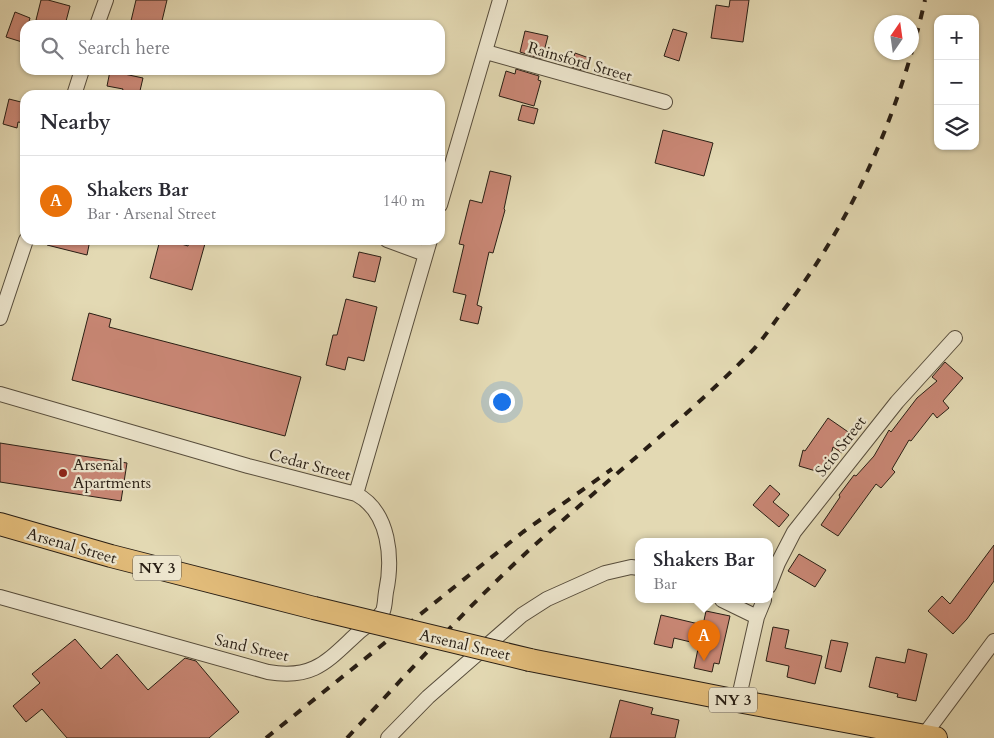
<!DOCTYPE html>
<html lang="en">
<head>
<meta charset="utf-8">
<style>
  body { margin:0; font-family:Cardo,serif; background:#f2f2f3; color:#2b2b33 }
  .controls { position:absolute; right:15px; top:15px; display:grid; overflow:hidden; border-radius:10px; box-shadow:0 1px 4px #0004 }
  .controls button { width:45px; height:45px; display:grid; place-items:center; padding:0; border:0; border-bottom:1px solid #e1e1e2; background:#fff; color:#2b2b33; font:25px sans-serif }
  .compass { position:absolute; left:874px; top:15px; width:45px; height:45px; border-radius:50%; background:#fff; box-shadow:0 1px 4px #0004; rotate:13deg }
  .you { position:absolute; left:501px; top:401px; width:18px; height:18px; margin:-12px; border:4px solid #fff; border-radius:50%; background:#1a73e8; box-shadow:0 0 0 8px #1a73e833 }
  .badge { display:grid; place-items:center; width:32px; height:32px; border-radius:50%; background:#8f2418; color:#fff; font-size:16px; font-weight:700 }
  .pin { position:absolute; translate:-50% -41px; filter:drop-shadow(0 1px 2px #0008) }
  .pin::after { content:''; position:absolute; top:26px; width:18px; height:15px; background:inherit; clip-path:polygon(0 0,100% 0,50% 100%) }
  .popup { position:absolute; left:635px; top:538px; width:138px; height:65px; box-sizing:border-box; display:grid; place-content:center; border-radius:10px; background:#fff; filter:drop-shadow(0 1px 4px #0005); font-size:16px; white-space:nowrap; color:#7c7c81 }
  .popup b { font-size:19px; color:#2b2b33 }
  .popup::after { content:''; position:absolute; left:50%; top:100%; margin-left:-10px; border:10px solid transparent; border-top-color:#fff }
  .list { margin:0; padding:0; list-style:none }
  h2 { display:flex; justify-content:space-between; align-items:center; height:65px; margin:0; padding:0 20px; font-size:21px }
  h2 small { font-size:16px; font-weight:400; color:#7c7c81 }
  .list li { display:grid; grid-template-columns:32px 1fr auto; gap:15px; align-items:center; box-sizing:border-box; height:90px; padding:0 20px; border-top:1px solid #e1e1e2 }
  .list b { display:block; font-size:19px; white-space:nowrap }
  .list p { margin:0; font-size:16px; white-space:nowrap; color:#7c7c81 }
  .list em { font-size:16px; font-style:normal; color:#7c7c81 }
  .icon { flex:none; width:28px; height:28px; fill:none; stroke:currentColor; stroke-width:2; stroke-linecap:round; stroke-linejoin:round }
  .map { position:relative; flex:none; width:994px; height:738px; overflow:hidden }
  .search { position:absolute; background:#fff; box-shadow:0 1px 4px #0004; left:20px; top:20px; width:425px; height:55px; display:flex; align-items:center; gap:12px; box-sizing:border-box; padding:0 18px; border-radius:15px; color:#7c7c81; font-size:19px }
  .panel { position:absolute; background:#fff; box-shadow:0 1px 4px #0004; left:20px; top:90px; width:425px; height:155px; border-radius:15px }
  .map>svg:first-child { display:block }
  .building { fill:#c98775; stroke:#281e14 }
  .lines { fill:none; stroke-linecap:round; stroke-linejoin:round }
  .minor-casing { stroke:#574d3c; stroke-width:16 }
  .trunk-casing { stroke:#281e14; stroke-width:24 }
  .minor { stroke:#ede6ce; stroke-width:14 }
  .trunk { stroke:#e2bc7a; stroke-width:22 }
  .rail { stroke:#281e14; stroke-width:4; stroke-dasharray:9 9; stroke-linecap:butt }
  .trunk-bridge-casing { stroke:#281e14; stroke-width:24; stroke-linecap:butt }
  .trunk-bridge { stroke:#e2bc7a; stroke-width:22 }
  .poi-dot { fill:#8f2418; stroke:#ede6ce; stroke-width:2 }
  .labels { text-anchor:middle; stroke-width:4.5; stroke-linejoin:round; paint-order:stroke }
  .shield { fill:#ede6ce; stroke:#635a4c; stroke-width:1 }
  .shield-label { font-size:15px; font-weight:bold; fill:#281e14 }
  .street-label { font-size:16px; fill:#281e14; stroke:#ede6ce }
  .poi-label { font-size:16px; fill:#281e14; stroke:#ede6ce; text-anchor:start }
</style>
</head>
<body>
<div class="map">
<svg width="994" height="738" viewBox="0 0 994 738">
  <rect width="100%" height="100%" fill="#e3d9b3"/>
  <filter id="stains"><feTurbulence type="fractalNoise" baseFrequency=".004" numOctaves="4"/><feColorMatrix values="0 0 0 0 .2 0 0 0 0 .09 0 0 0 0 .02 0 0 0 .5 -.17"/></filter>
  <radialGradient id="worn" r=".72"><stop offset=".6" stop-color="#630" stop-opacity="0"/><stop offset="1" stop-color="#630" stop-opacity=".3"/></radialGradient>
  <path class="building" d="M 41,0 L 48,0 L 70,6 L 65,25 L 54,25 L 36,20 Z
    M 136,0 L 167,0 L 161,25 L 130,25 Z
    M 730,0 L 749,0 L 743,42 L 711,38 L 716,5 L 729,7 Z
    M 15,12 L 30,18 L 28,25 L 25,25 L 25,33 L 22,42 L 6,37 Z
    M 673,29 L 687,33 L 679,61 L 664,56 Z
    M 525,31 L 548,36 L 542,59 L 520,52 Z
    M 575,53 L 589,58 L 586,71 L 571,67 Z
    M 516,69 L 539,76 L 538,80 L 541,81 L 534,106 L 499,96 L 506,71 L 515,74 Z
    M 110,71 L 143,78 L 139,95 L 121,95 L 123,89 L 107,86 Z
    M 9,99 L 25,103 L 25,123 L 18,122 L 17,128 L 3,124 Z
    M 522,105 L 538,109 L 534,124 L 518,120 Z
    M 663,130 L 713,143 L 704,176 L 655,163 Z
    M 490,171 L 511,176 L 504,209 L 505,210 L 493,253 L 489,252 L 477,305 L 482,307 L 478,324 L 460,320 L 466,295 L 453,292 L 464,245 L 459,244 L 470,200 L 482,203 Z
    M 47,240 L 90,240 L 87,255 L 47,245 Z
    M 160,240 L 168,240 L 188,246 L 190,240 L 206,240 L 192,290 L 150,278 Z
    M 359,252 L 381,257 L 375,282 L 353,277 Z
    M 346,299 L 377,307 L 364,361 L 348,357 L 345,370 L 326,365 L 333,335 L 337,335 Z
    M 89,313 L 111,319 L 109,327 L 301,377 L 285,436 L 72,380 Z
    M 945,362 L 963,378 L 943,401 L 949,408 L 937,418 L 933,413 L 911,441 L 909,440 L 892,469 L 895,472 L 881,488 L 876,484 L 838,536 L 821,525 L 840,497 L 839,495 L 854,475 L 856,476 L 874,456 L 889,430 L 891,432 L 917,398 L 937,381 L 932,377 Z
    M 828,418 L 854,436 L 842,453 L 833,447 L 826,474 L 799,466 L 803,450 L 805,451 Z
    M 0,443 L 127,463 L 121,501 L 0,482 Z
    M 770,485 L 780,494 L 773,502 L 789,515 L 779,527 L 753,505 Z
    M 994,545 L 994,581 L 967,619 L 953,634 L 928,611 L 942,596 L 950,604 Z
    M 799,554 L 826,570 L 815,587 L 788,571 Z
    M 706,611 L 730,616 L 719,664 L 714,663 L 712,672 L 694,668 L 699,644 L 674,638 L 672,648 L 654,644 L 661,615 L 703,625 Z
    M 773,627 L 789,630 L 785,648 L 822,656 L 815,684 L 787,677 L 789,666 L 766,661 Z
    M 75,639 L 101,669 L 117,654 L 148,690 L 185,658 L 196,661 L 239,712 L 209,738 L 67,738 L 42,709 L 26,722 L 13,706 L 40,683 L 32,674 Z
    M 831,640 L 848,643 L 841,672 L 825,668 Z
    M 908,649 L 927,654 L 916,701 L 897,697 L 898,694 L 869,687 L 876,657 L 905,663 Z
    M 620,700 L 653,708 L 651,714 L 679,720 L 675,738 L 610,738 Z"/>
  <g class="lines">
    <g class="minor-casing">
      <path id="minor" d="M 97,25 L 106,0
        M 486,52 L 665,102
        M 74,95 L 82,70
        M 440,205 L 500,0
        M 387,240 L 425,254
        M 0,318 L 26,240
        M 0,394 L 248,466 L 356,494 C 390,512 393,559 386,592 C 385,598 385,606 383,611 C 379,618 366,626 360,631 C 328,660 315,680 268,672 L 0,597
        M 356,494 L 430,240
        M 769,586 L 778,563 L 794,532 L 897,402 L 955,338
        M 722,600 L 757,617
        M 738,701 L 757,617 L 764,600
        M 388,738 L 428,697 L 522,615 L 547,599 L 605,573 L 631,567 L 639,568
        M 922,738 L 994,641"/>
    </g>
    <g class="trunk-casing">
      <path id="trunk" d="M 0,524 L 111,556 L 314,608
        M 530,660 L 738,701 L 936,738"/>
    </g>
    <use href="#minor" class="minor"/>
    <use href="#trunk" class="trunk"/>
    <path class="rail" d="M 266,738 L 523,532 L 612,469
      M 347,738 C 406,675 464,610 527,552 C 602,484 682,422 753,350 C 764,338 773,324 782,312 C 853,221 900,112 925,0"/>
    <g class="trunk-bridge-casing">
      <path id="trunk-bridge" d="M 314,608 L 530,660"/>
    </g>
    <use href="#trunk-bridge" class="trunk-bridge"/>
  </g>
  <circle class="poi-dot" cx="63" cy="473" r="5"/>
  <g class="labels">
    <g class="shield">
      <rect x="133" y="555.5" width="48" height="25" rx="4"/>
      <rect x="709" y="687.5" width="48" height="25" rx="4"/>
    </g>
    <g class="shield-label">
      <text x="157" y="573">NY 3</text>
      <text x="733" y="705">NY 3</text>
    </g>
    <g class="street-label">
      <text transform="translate(580 61) rotate(16)" y="6">Rainsford Street</text>
      <text transform="translate(840 446) rotate(-52)" y="6">Scio Street</text>
      <text transform="translate(310 464) rotate(15)" y="6">Cedar Street</text>
      <text transform="translate(72 545) rotate(16)" y="6">Arsenal Street</text>
      <text transform="translate(465 644) rotate(13)" y="6">Arsenal Street</text>
      <text transform="translate(252 647) rotate(13)" y="6">Sand Street</text>
    </g>
    <g class="poi-label">
      <text x="73" y="470">Arsenal<tspan x="73" dy="18">Apartments</tspan></text>
    </g>
  </g>
  <rect width="100%" height="100%" filter="url(#stains)"/>
  <rect width="100%" height="100%" fill="url(#worn)"/>
</svg>
<div class="controls">
<button>+</button>
<button>−</button>
<button><svg class="icon" aria-label="layers" viewBox="0 0 24 24"><path d="M12 4l9 5-9 5-9-5zM3 14l9 5 9-5"/></svg></button>
</div>
<svg class="compass" viewBox="-18 -18 36 36"><path d="M0-13l5 13h-10z" fill="#e53935"/><path d="M0 13l5-13h-10z" fill="#7c7c81"/></svg>
<div class="you"></div>
<div class="pin badge" style="left:704px;top:661px;background:#e8710a">A</div>
<div class="popup"><b>Shakers Bar</b>Bar</div>
<div class="search"><svg class="icon" aria-label="search" viewBox="0 0 24 24"><circle cx="10" cy="10" r="6"/><path d="M15 15l6 6"/></svg>Search here</div>
<section class="panel">
<h2>Nearby<small></small></h2>
<ul class="list">
<li><span class="badge" style="background:#e8710a">A</span><div><b>Shakers Bar</b><p>Bar · Arsenal Street</p></div><em>140 m</em></li>
</ul>
</section>
</div>
</body>
</html>
